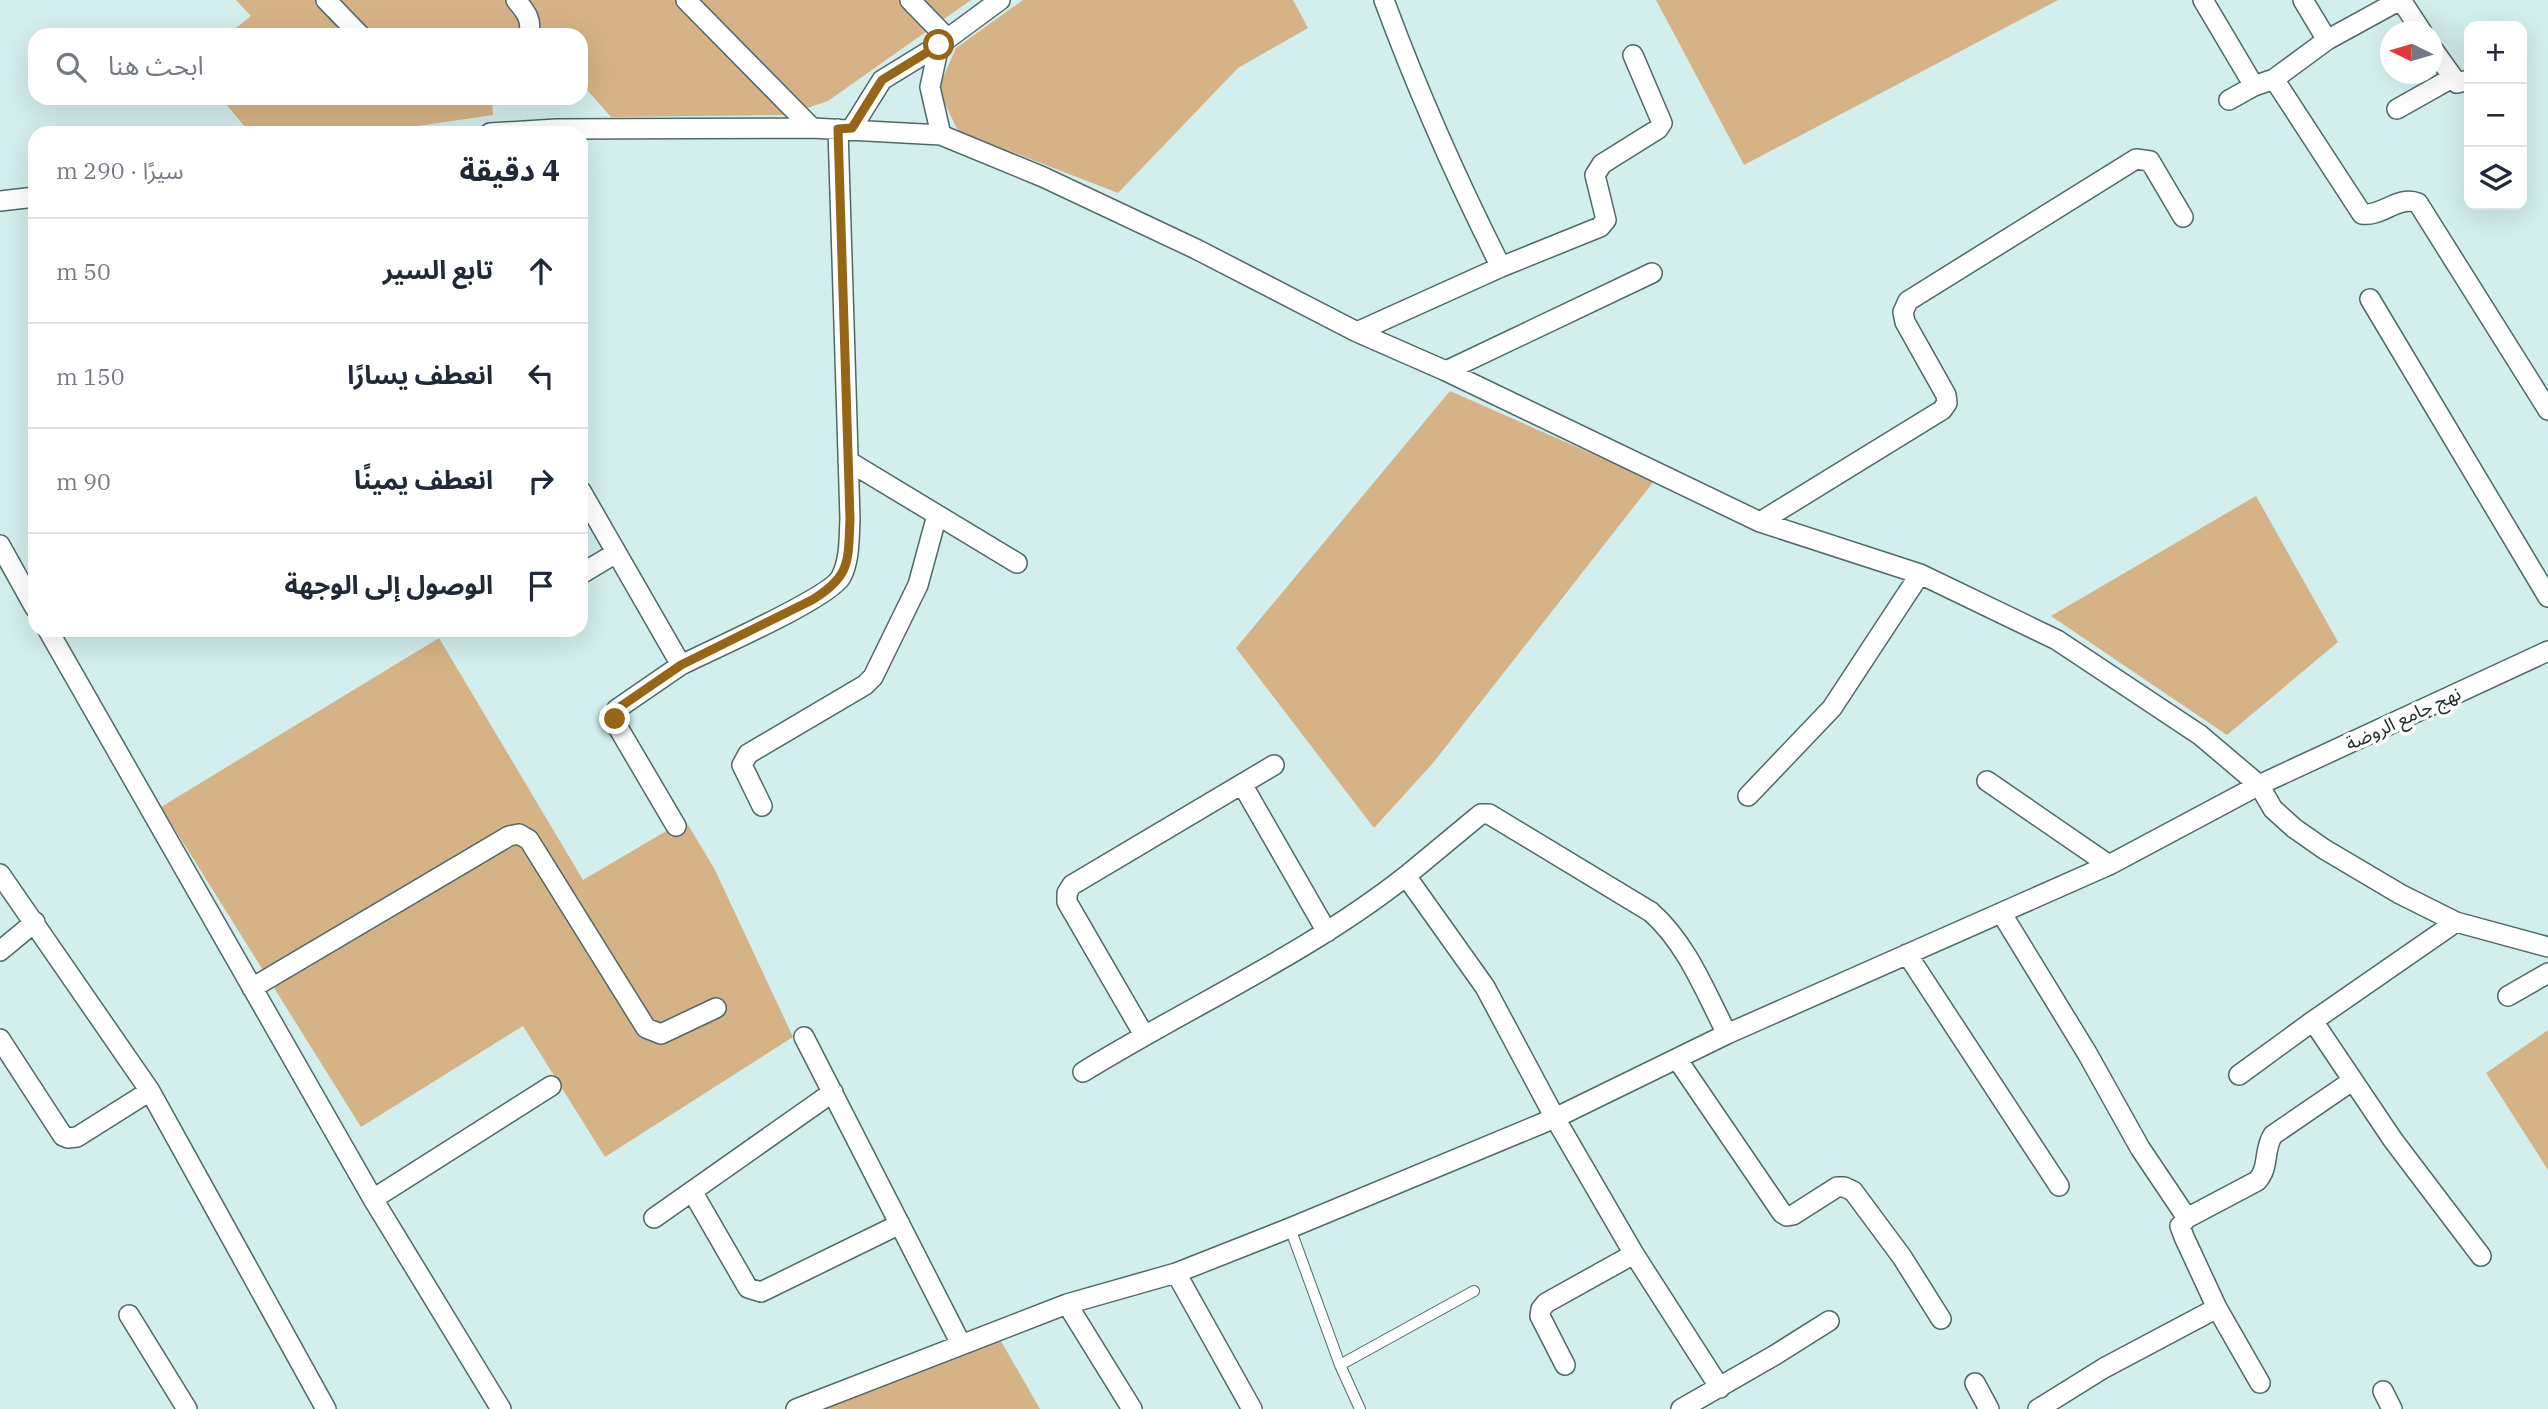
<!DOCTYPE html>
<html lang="ar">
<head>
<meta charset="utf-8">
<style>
  body { margin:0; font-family:"IBM Plex Serif","Noto Sans Arabic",serif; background:#f6f6f7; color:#1f2937; direction:rtl }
  .controls { position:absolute; right:21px; top:21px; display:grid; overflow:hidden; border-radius:14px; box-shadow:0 7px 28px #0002 }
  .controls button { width:63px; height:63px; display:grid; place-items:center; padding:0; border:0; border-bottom:2px solid #e0e1e3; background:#fff; color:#1f2937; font:35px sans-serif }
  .compass { position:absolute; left:2380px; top:21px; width:63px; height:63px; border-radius:50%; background:#fff; box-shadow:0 7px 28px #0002; rotate:275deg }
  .stop { position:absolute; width:21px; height:21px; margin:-16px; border:5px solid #966516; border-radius:50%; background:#fff }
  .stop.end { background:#966516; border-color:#fff; box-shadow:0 2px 7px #0008 }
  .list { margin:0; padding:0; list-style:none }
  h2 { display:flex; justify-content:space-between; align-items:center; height:91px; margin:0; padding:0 28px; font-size:30px }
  h2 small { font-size:23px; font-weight:400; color:#747a83 }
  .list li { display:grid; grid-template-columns:46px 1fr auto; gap:21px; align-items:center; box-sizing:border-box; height:105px; padding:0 28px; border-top:2px solid #e0e1e3 }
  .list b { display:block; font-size:26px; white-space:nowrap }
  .list em { font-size:23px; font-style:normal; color:#747a83 }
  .icon { flex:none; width:38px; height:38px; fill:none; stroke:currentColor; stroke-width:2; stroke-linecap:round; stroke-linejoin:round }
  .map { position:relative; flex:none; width:2548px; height:1409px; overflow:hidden; direction:ltr }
  .search { position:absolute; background:#fff; box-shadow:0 7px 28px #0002; left:28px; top:28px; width:560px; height:77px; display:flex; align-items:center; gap:18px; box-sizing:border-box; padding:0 24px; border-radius:21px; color:#747a83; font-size:26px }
  .panel { position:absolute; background:#fff; box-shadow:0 7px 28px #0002; left:28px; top:126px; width:560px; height:511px; border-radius:21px; direction:rtl }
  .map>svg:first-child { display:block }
  .green { fill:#d5b386 }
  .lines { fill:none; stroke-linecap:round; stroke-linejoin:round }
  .lane-casing { stroke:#4f6868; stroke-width:12 }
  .street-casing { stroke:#4f6868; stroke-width:22 }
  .lane { stroke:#fff; stroke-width:10 }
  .street { stroke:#fff; stroke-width:19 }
  .route { stroke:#966516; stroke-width:9 }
  .labels { text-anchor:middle; stroke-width:7; stroke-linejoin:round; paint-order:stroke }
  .street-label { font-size:19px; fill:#232d2d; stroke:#fff }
</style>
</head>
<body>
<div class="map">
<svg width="2548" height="1409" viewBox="0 0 2548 1409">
  <rect width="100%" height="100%" fill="#d2eeed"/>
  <path class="green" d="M 236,0 L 971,0 L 828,101 L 786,115 L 611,117 L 581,83 L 581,35 L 227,35 L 251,16 Z
    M 1023,0 L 1293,0 L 1308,28 L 1238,68 L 1118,193 L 958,131 L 938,89 L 956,48 Z
    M 1656,0 L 2058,0 L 1744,165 Z
    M 221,98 L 492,98 L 493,115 L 370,133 L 250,133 Z
    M 1450,391 L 1654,481 L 1433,763 L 1374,828 L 1236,648 Z
    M 2256,496 L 2338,642 L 2227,735 L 2051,616 Z
    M 439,638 L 583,880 L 685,820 L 714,868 L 793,1037 L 605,1157 L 523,1026 L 361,1127 L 161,807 Z
    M 2548,1030 L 2548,1170 L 2486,1073 Z
    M 998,1336 L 1040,1409 L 813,1409 Z"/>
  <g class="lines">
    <g class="lane-casing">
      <path id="lane" d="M 1290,1228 L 1340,1365 L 1360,1409
        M 1340,1365 L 1474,1291"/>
    </g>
    <g class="street-casing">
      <path id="street" d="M 326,0 L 360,35
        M 516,0 C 526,12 532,19 529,35
        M 686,0 L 812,128
        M 910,0 L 947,38
        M 1384,0 C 1418,92 1457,180 1501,267
        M 2203,0 L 2254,86
        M 2303,0 L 2327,40
        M 2401,0 L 2422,32
        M 939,45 L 930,87 L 941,135
        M 2432,48 L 2457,83 L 2469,80
        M 2274,79 L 2362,214 C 2382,217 2398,195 2418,203 L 2548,410
        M 2229,100 L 2254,86 L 2274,79 L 2327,40 L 2400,0
        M 2397,109 L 2452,78
        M 852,128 L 882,80 L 939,45 L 1000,0
        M 490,133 L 556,129 L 812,128 L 941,135 L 1043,177 L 1196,249 L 1357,332 L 1446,371 L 1760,522 L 1920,574 L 2057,640 L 2200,735 L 2259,785 L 2273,809 L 2294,828 L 2324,849 L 2400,894 L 2456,922 L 2548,947
        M 0,201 L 35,197
        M 2370,299 L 2548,597
        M 1357,332 L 1501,267 L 1600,227 L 1606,220 L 1595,175 L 1602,164 L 1658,129 L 1662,123 L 1633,55
        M 1446,371 L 1652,273
        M 848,461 L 1017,563
        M 581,491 L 681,665 L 617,709 L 616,724 L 676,826
        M 1760,522 L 1942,410 L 1947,403 L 1946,395 L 1905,322 L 1903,312 L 1908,301 L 2136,159 L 2150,161 L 2183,217
        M 0,545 L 35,608
        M 581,574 L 616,553
        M 48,630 L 373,1199 L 501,1409
        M 681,665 C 709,651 830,598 841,577 C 850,560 849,538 850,519 L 838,129
        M 1987,781 L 2109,865
        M 1242,784 L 1327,932
        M 1748,796 L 1832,708 L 1920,574
        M 762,806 L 742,765 L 748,754 L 865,685 L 873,677 L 918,585 L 937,515
        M 0,874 L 150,1091 L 326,1409
        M 2002,914 L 2087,1053 L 2140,1148 L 2187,1218 L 2180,1226 L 2184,1237 L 2217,1308 L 2260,1383
        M 2456,922 L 2313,1021 L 2393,1140 L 2481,1256
        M 0,951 L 35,922
        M 1907,954 L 2059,1186
        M 252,988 L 509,836 L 519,834 L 529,840 L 646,1028 L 661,1034 L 716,1008
        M 2508,996 L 2548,973
        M 1144,1035 L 1067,902 L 1067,893 L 1072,885 L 1274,765
        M 804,1037 L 961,1344
        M 0,1039 L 63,1136 L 68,1138 L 77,1137 L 150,1091
        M 1677,1059 L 1782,1213 L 1787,1216 L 1793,1215 L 1837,1187 L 1844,1187 L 1853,1191 L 1902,1257 L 1941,1319
        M 1083,1072 C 1190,1006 1307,954 1406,876
        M 2239,1075 L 2313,1021
        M 692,1191 L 748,1288 L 761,1292 L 900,1224
        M 373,1199 L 551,1086
        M 654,1218 L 833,1092
        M 2187,1218 L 2257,1181 C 2270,1167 2263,1150 2273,1135 L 2352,1081
        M 1176,1273 L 1252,1409
        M 1067,1304 L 1132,1409
        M 129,1315 L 187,1409
        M 1565,1365 L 1540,1316 L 1541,1309 L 1546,1303 L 1634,1254
        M 1975,1383 L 1989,1409
        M 1720,1388 L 1634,1254 L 1555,1118 L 1485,987 L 1406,876 L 1476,818 L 1481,814 L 1489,814 L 1651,912 C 1687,944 1705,991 1727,1034
        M 2383,1391 L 2392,1409
        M 796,1409 L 1067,1304 L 1176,1273 L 1290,1228 L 1555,1118 L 1727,1034 L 2109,865 L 2259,785 L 2548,651
        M 1681,1409 L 1775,1355 L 1829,1321
        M 2038,1409 L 2104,1368 L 2217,1308"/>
    </g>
    <use href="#lane" class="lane"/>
    <use href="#street" class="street"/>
  </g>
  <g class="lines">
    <path class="route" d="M 615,719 L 617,709 L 681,665 L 812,600 C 851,576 848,562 850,519 L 838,129 L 852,128 L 882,80 L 939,45"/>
  </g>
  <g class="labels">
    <g class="street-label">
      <text transform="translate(2403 718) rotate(-25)" y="7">نهج جامع الروضة</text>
    </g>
  </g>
</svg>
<div class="controls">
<button>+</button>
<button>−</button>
<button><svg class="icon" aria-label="layers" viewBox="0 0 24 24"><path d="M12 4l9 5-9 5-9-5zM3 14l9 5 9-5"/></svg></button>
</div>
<svg class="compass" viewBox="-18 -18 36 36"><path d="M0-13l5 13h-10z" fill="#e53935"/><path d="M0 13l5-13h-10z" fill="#747a83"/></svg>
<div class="stop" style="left:939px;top:45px"></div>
<div class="stop end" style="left:615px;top:719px"></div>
<div class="search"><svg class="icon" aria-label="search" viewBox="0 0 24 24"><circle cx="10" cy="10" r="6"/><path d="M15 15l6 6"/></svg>ابحث هنا</div>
<section class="panel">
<h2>4 دقيقة<small>سيرًا · 290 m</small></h2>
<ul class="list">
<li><svg class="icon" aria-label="ahead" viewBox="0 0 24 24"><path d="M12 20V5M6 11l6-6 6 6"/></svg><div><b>تابع السير</b></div><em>50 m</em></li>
<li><svg class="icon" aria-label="left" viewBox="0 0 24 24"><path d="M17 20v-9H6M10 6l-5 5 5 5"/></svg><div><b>انعطف يسارًا</b></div><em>150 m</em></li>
<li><svg class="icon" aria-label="right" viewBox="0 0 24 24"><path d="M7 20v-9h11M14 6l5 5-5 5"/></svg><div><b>انعطف يمينًا</b></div><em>90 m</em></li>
<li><svg class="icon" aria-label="arrive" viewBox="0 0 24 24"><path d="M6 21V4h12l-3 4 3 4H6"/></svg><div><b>الوصول إلى الوجهة</b></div></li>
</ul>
</section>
</div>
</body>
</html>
